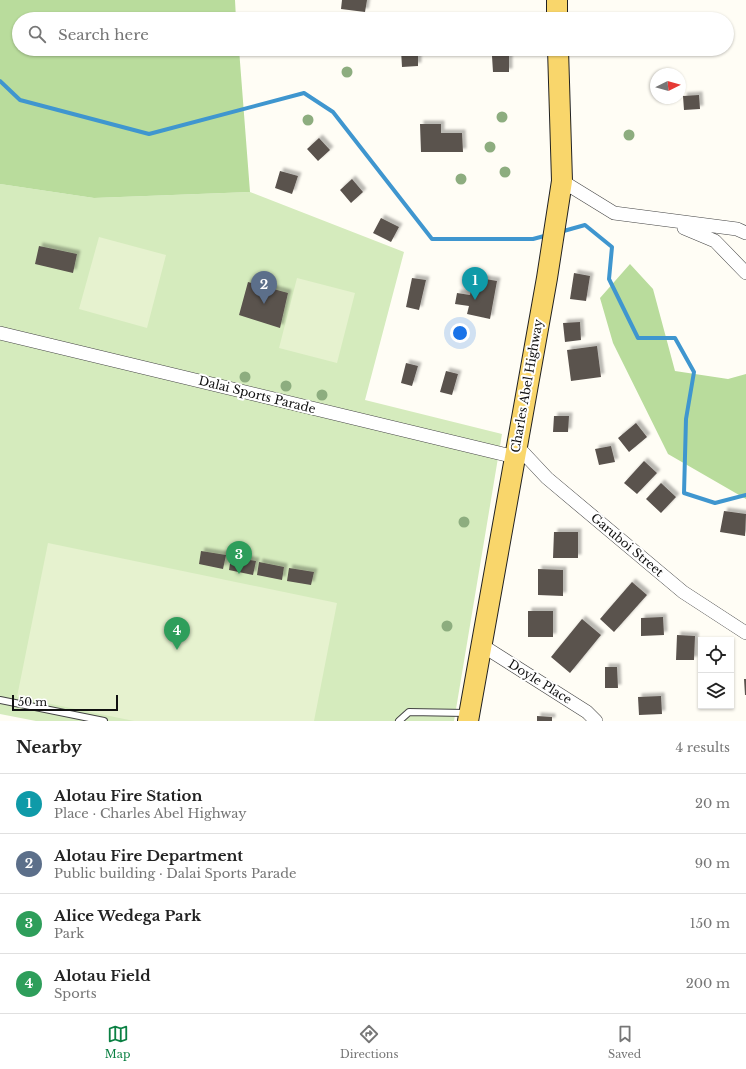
<!DOCTYPE html>
<html lang="en">
<head>
<meta charset="utf-8">
<style>
  body { margin:0; font-family:"Libre Baskerville",serif; background:#f6f6f6; color:#222 }
  .controls { position:absolute; right:12px; bottom:12px; display:grid; overflow:hidden; border-radius:0px; box-shadow:0 1px 3px #0004 }
  .controls button { width:36px; height:36px; display:grid; place-items:center; padding:0; border:0; border-bottom:1px solid #e0e0e0; background:#fff; color:#222; font:20px sans-serif }
  .compass { position:absolute; left:650px; top:68px; width:36px; height:36px; border-radius:50%; background:#fff; box-shadow:0 1px 3px #0004; rotate:85deg }
  .scale { position:absolute; left:12px; bottom:10px; width:106px; box-sizing:border-box; padding-left:4px; border:2px solid #111; border-top:0; font-size:11px; line-height:14px; white-space:nowrap; color:#111; -webkit-text-stroke:3px #fff; paint-order:stroke }
  .you { position:absolute; left:460px; top:333px; width:14px; height:14px; margin:-10px; border:3px solid #fff; border-radius:50%; background:#1a73e8; box-shadow:0 0 0 6px #1a73e833 }
  .badge { display:grid; place-items:center; width:26px; height:26px; border-radius:50%; background:#0b8043; color:#fff; font-size:13px; font-weight:700 }
  .pin { position:absolute; translate:-50% -33px; filter:drop-shadow(0 1px 2px #0008) }
  .pin::after { content:''; position:absolute; top:21px; width:14px; height:12px; background:inherit; clip-path:polygon(0 0,100% 0,50% 100%) }
  .list { margin:0; padding:0; list-style:none }
  h2 { display:flex; justify-content:space-between; align-items:center; height:52px; margin:0; padding:0 16px; font-size:17px }
  h2 small { font-size:13px; font-weight:400; color:#767676 }
  .list li { display:grid; grid-template-columns:26px 1fr auto; gap:12px; align-items:center; box-sizing:border-box; height:60px; padding:0 16px; border-top:1px solid #e0e0e0 }
  .list b { display:block; font-size:15px; white-space:nowrap }
  .list p { margin:0; font-size:13px; white-space:nowrap; color:#767676 }
  .list em { font-size:13px; font-style:normal; color:#767676 }
  .icon { flex:none; width:22px; height:22px; fill:none; stroke:currentColor; stroke-width:2; stroke-linecap:round; stroke-linejoin:round }
  .map { position:relative; flex:none; width:746px; height:721px; overflow:hidden }
  .search { position:absolute; background:#fff; box-shadow:0 1px 3px #0004; left:12px; right:12px; top:12px; height:44px; display:flex; align-items:center; gap:10px; box-sizing:border-box; padding:0 14px; border-radius:22px; color:#767676; font-size:15px }
  .sheet { height:292px; background:#fff }
  nav { display:flex; justify-content:space-around; align-items:center; box-sizing:border-box; height:56px; border-top:1px solid #e0e0e0; background:#fff; font-size:11px; color:#767676 }
  nav a { display:grid; justify-items:center; gap:2px }
  nav .on { color:#0b8043 }
  .map>svg:first-child { display:block }
  .green { fill:#d5ebbd }
  .forest { fill:#b9dc9c }
  .pitch { fill:#e6f2cf }
  .lines { fill:none; stroke-linecap:round; stroke-linejoin:round }
  .stream { stroke:#3f96cf; stroke-width:4 }
  .building { fill:#5a524d; filter:url(#shadow) }
  .lane-casing { stroke:#444; stroke-width:8 }
  .street-casing { stroke:#444; stroke-width:14 }
  .primary-casing { stroke:#222; stroke-width:22 }
  .lane { stroke:#fff; stroke-width:6 }
  .street { stroke:#fff; stroke-width:13 }
  .primary { stroke:#f9d66b; stroke-width:20 }
  .tree { fill:#8dad7f }
  .labels { text-anchor:middle; stroke-width:4; stroke-linejoin:round; paint-order:stroke }
  .street-label { font-size:12px; fill:#111; stroke:#fff }
</style>
</head>
<body>
<div class="map">
<svg width="746" height="721" viewBox="0 0 746 721">
  <defs>
    <filter id="shadow"><feDropShadow dx="3.5" dy="-3.5" stdDeviation="1" flood-color="#0004"/></filter>
  </defs>
  <rect width="100%" height="100%" fill="#fffdf5"/>
  <path class="green" d="M 0,184 L 94,198 L 250,192 L 404,252 L 365,400 L 502,434 L 454,721 L 36,721 L 0,714 Z"/>
  <path class="forest" d="M 0,0 L 235,0 L 236,19 L 19,19 L 19,49 L 239,49 L 250,192 L 94,198 L 0,184 Z
    M 630,264 L 653,289 L 675,371 L 728,379 L 746,374 L 746,499 L 668,454 L 613,343 L 600,298 Z"/>
  <path class="pitch" d="M 99,237 L 166,255 L 147,328 L 79,309 Z
    M 297,278 L 355,293 L 337,363 L 279,348 Z
    M 48,543 L 337,603 L 314,721 L 134,721 L 17,697 Z"/>
  <g class="lines">
    <path class="stream" d="M 0,81 L 20,100 L 149,134 L 304,93 L 333,112 L 432,239 L 533,239 L 548,235
      M 560,232 L 585,225 L 612,247 L 609,279 L 638,338 L 675,338 L 694,372 L 686,419 L 684,493 L 715,503 L 746,495"/>
  </g>
  <path class="building" d="M 342,0 L 367,0 L 365,12 L 341,9 Z
    M 124,49 L 139,49 L 139,52 L 125,53 Z
    M 172,49 L 185,49 L 173,53 Z
    M 418,49 L 418,66 L 402,67 L 401,50 Z
    M 509,55 L 509,72 L 493,72 L 492,56 Z
    M 699,95 L 700,109 L 684,110 L 683,96 Z
    M 420,124 L 441,124 L 441,133 L 462,133 L 463,152 L 421,152 Z
    M 319,138 L 330,150 L 318,161 L 307,149 Z
    M 280,171 L 298,176 L 292,194 L 275,188 Z
    M 352,179 L 363,192 L 351,203 L 340,190 Z
    M 381,218 L 399,227 L 391,242 L 373,233 Z
    M 39,246 L 77,254 L 73,273 L 35,264 Z
    M 574,273 L 590,276 L 586,301 L 570,299 Z
    M 474,277 L 497,281 L 490,319 L 467,314 L 469,306 L 455,304 L 457,293 L 470,295 Z
    M 412,278 L 426,280 L 419,310 L 406,307 Z
    M 248,282 L 288,293 L 280,328 L 239,315 Z
    M 580,322 L 581,340 L 565,342 L 563,323 Z
    M 597,346 L 601,377 L 571,381 L 567,350 Z
    M 406,363 L 418,366 L 412,386 L 401,383 Z
    M 446,371 L 458,374 L 452,395 L 440,392 Z
    M 554,416 L 569,416 L 568,432 L 553,432 Z
    M 636,423 L 647,437 L 629,452 L 618,438 Z
    M 611,446 L 615,462 L 599,465 L 595,449 Z
    M 644,461 L 657,473 L 637,494 L 624,483 Z
    M 661,483 L 676,497 L 661,513 L 646,499 Z
    M 724,511 L 746,514 L 745,536 L 720,532 Z
    M 554,532 L 578,532 L 578,558 L 553,558 Z
    M 201,551 L 226,555 L 223,569 L 199,564 Z
    M 231,557 L 256,561 L 253,575 L 229,570 Z
    M 259,562 L 284,567 L 282,580 L 257,575 Z
    M 289,568 L 314,572 L 311,585 L 287,581 Z
    M 538,569 L 563,570 L 563,596 L 538,595 Z
    M 632,582 L 647,595 L 614,632 L 600,619 Z
    M 528,611 L 553,611 L 553,637 L 528,637 Z
    M 663,617 L 664,635 L 641,636 L 641,618 Z
    M 582,619 L 601,635 L 570,673 L 551,657 Z
    M 677,635 L 695,636 L 694,660 L 676,660 Z
    M 605,667 L 617,667 L 618,688 L 605,688 Z
    M 744,679 L 746,679 L 746,695 L 745,695 Z
    M 661,696 L 662,714 L 639,715 L 638,697 Z
    M 537,716 L 552,717 L 552,721 L 537,721 Z"/>
  <g class="lines">
    <g class="lane-casing">
      <path id="lane" d="M 0,700 L 104,721
        M 399,721 L 409,712 L 466,713"/>
    </g>
    <g class="street-casing">
      <path id="street" d="M 562,181 L 614,213 L 737,229 L 746,233
        M 684,228 L 715,241 L 746,273
        M 0,333 L 515,457
        M 517,446 L 547,478 L 683,592 L 746,633
        M 483,646 L 587,712 L 596,721"/>
    </g>
    <g class="primary-casing">
      <path id="primary" d="M 557,0 L 557,19
        M 468,721 L 547,278 L 562,181 L 558,49"/>
    </g>
    <use href="#lane" class="lane"/>
    <use href="#street" class="street"/>
    <use href="#primary" class="primary"/>
  </g>
  <g class="tree">
    <circle cx="347" cy="72" r="5.5"/>
    <circle cx="502" cy="117" r="5.5"/>
    <circle cx="308" cy="120" r="5.5"/>
    <circle cx="629" cy="135" r="5.5"/>
    <circle cx="490" cy="147" r="5.5"/>
    <circle cx="505" cy="172" r="5.5"/>
    <circle cx="461" cy="179" r="5.5"/>
    <circle cx="245" cy="377" r="5.5"/>
    <circle cx="286" cy="386" r="5.5"/>
    <circle cx="322" cy="395" r="5.5"/>
    <circle cx="464" cy="522" r="5.5"/>
    <circle cx="447" cy="626" r="5.5"/>
  </g>
  <g class="labels">
    <g class="street-label">
      <text transform="translate(527 386) rotate(-80)" y="4">Charles Abel Highway</text>
      <text transform="translate(257 395) rotate(14)" y="4">Dalai Sports Parade</text>
      <text transform="translate(627 545) rotate(40)" y="4">Garuboi Street</text>
      <text transform="translate(540 682) rotate(32)" y="4">Doyle Place</text>
    </g>
  </g>
</svg>
<div class="controls">
<button><svg class="icon" aria-label="locate" viewBox="0 0 24 24"><circle cx="12" cy="12" r="6"/><path d="M12 2v4M12 18v4M2 12h4M18 12h4"/></svg></button>
<button><svg class="icon" aria-label="layers" viewBox="0 0 24 24"><path d="M12 4l9 5-9 5-9-5zM3 14l9 5 9-5"/></svg></button>
</div>
<svg class="compass" viewBox="-18 -18 36 36"><path d="M0-13l5 13h-10z" fill="#e53935"/><path d="M0 13l5-13h-10z" fill="#767676"/></svg>
<div class="scale">50 m</div>
<div class="you"></div>
<div class="pin badge" style="left:475px;top:300px;background:#0f9aa8">1</div>
<div class="pin badge" style="left:264px;top:304px;background:#5c6f8a">2</div>
<div class="pin badge" style="left:239px;top:574px;background:#2e9e5b">3</div>
<div class="pin badge" style="left:177px;top:650px;background:#2e9e5b">4</div>
<div class="search"><svg class="icon" aria-label="search" viewBox="0 0 24 24"><circle cx="10" cy="10" r="6"/><path d="M15 15l6 6"/></svg>Search here</div>
</div>
<section class="sheet">
<h2>Nearby<small>4 results</small></h2>
<ul class="list">
<li><span class="badge" style="background:#0f9aa8">1</span><div><b>Alotau Fire Station</b><p>Place · Charles Abel Highway</p></div><em>20 m</em></li>
<li><span class="badge" style="background:#5c6f8a">2</span><div><b>Alotau Fire Department</b><p>Public building · Dalai Sports Parade</p></div><em>90 m</em></li>
<li><span class="badge" style="background:#2e9e5b">3</span><div><b>Alice Wedega Park</b><p>Park</p></div><em>150 m</em></li>
<li><span class="badge" style="background:#2e9e5b">4</span><div><b>Alotau Field</b><p>Sports</p></div><em>200 m</em></li>
</ul>
</section>
<nav>
<a class="on"><svg class="icon" aria-label="map" viewBox="0 0 24 24"><path d="M3 6l6-2 6 2 6-2v14l-6 2-6-2-6 2zM9 4v14M15 6v14"/></svg>Map</a>
<a><svg class="icon" aria-label="directions" viewBox="0 0 24 24"><path d="M12 3l9 9-9 9-9-9zM9 14v-3h6M13 9l2 2-2 2"/></svg>Directions</a>
<a><svg class="icon" aria-label="saved" viewBox="0 0 24 24"><path d="M7 4h10v16l-5-4-5 4z"/></svg>Saved</a>
</nav>
</body>
</html>
